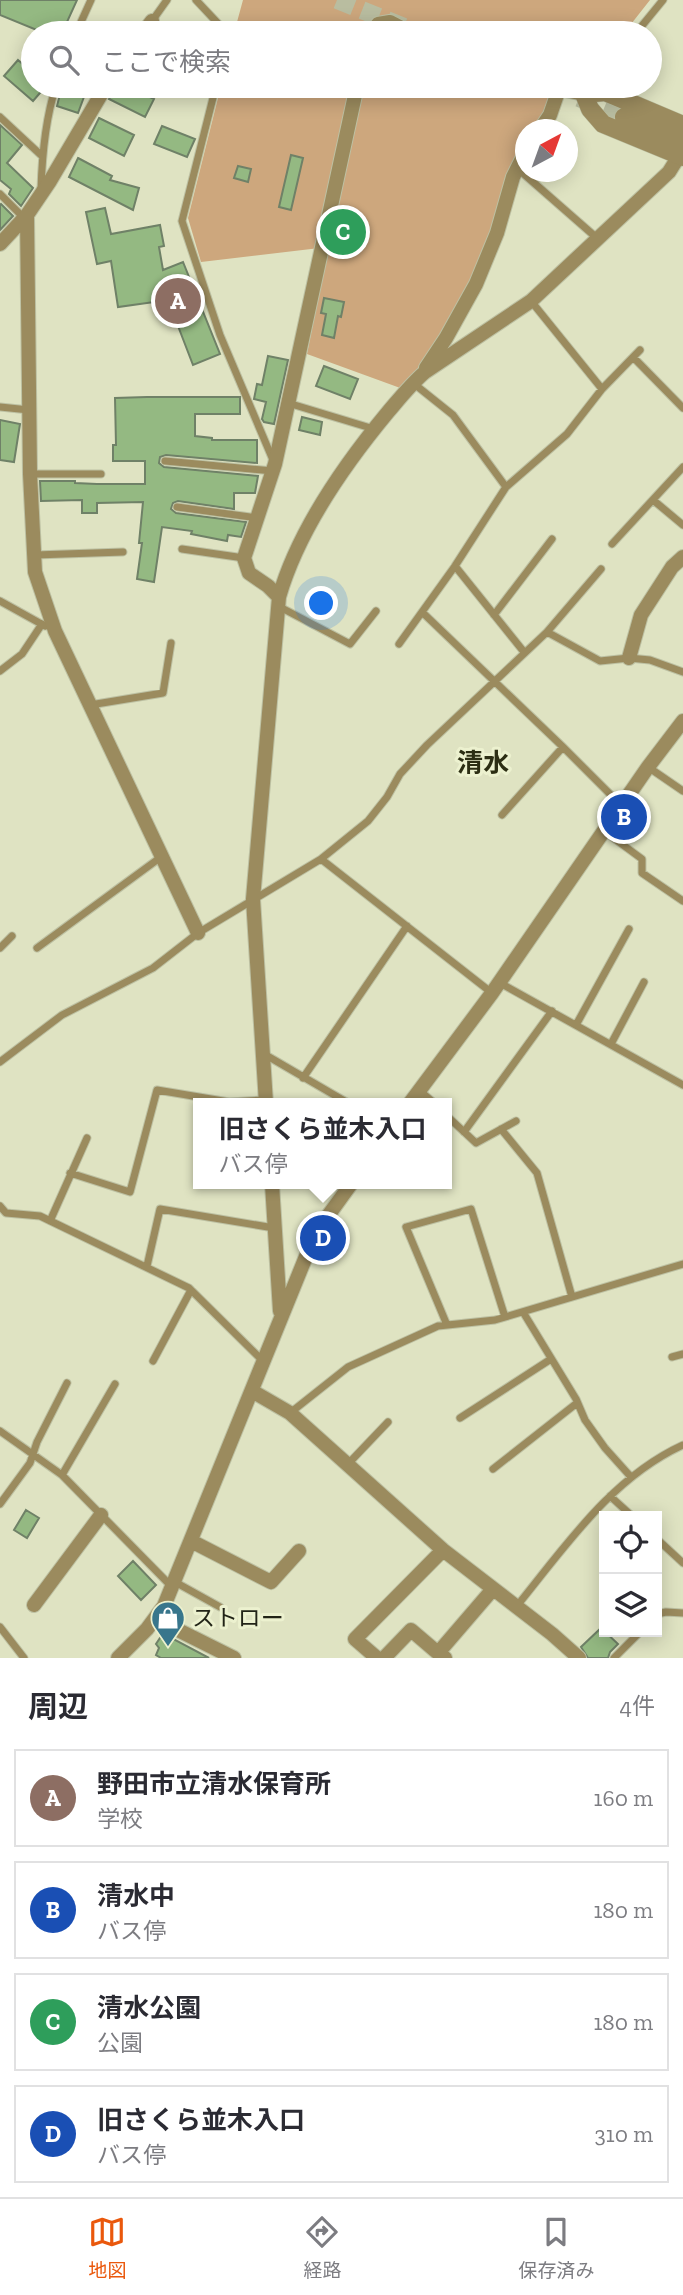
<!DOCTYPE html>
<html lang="ja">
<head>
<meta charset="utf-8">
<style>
  body { margin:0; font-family:"Zilla Slab","Noto Sans JP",serif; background:#f7f7f7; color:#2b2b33 }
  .controls { position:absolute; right:21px; bottom:21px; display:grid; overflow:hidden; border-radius:0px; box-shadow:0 4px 18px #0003 }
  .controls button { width:63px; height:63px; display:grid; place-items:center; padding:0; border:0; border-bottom:2px solid #e1e1e2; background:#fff; color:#2b2b33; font:35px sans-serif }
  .compass { position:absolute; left:515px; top:119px; width:63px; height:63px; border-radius:50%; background:#fff; box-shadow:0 4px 18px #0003; rotate:41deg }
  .you { position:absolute; left:322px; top:604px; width:24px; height:24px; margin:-18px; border:5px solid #fff; border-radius:50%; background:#1a73e8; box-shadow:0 0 0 10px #1a73e833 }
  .badge { display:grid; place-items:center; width:46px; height:46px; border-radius:50%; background:#ea580c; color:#fff; font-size:23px; font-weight:700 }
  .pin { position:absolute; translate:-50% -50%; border:4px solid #fff; box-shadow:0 2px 7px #0006 }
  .popup { position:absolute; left:193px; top:1098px; width:259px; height:91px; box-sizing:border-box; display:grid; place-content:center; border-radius:0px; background:#fff; filter:drop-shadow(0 2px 5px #0005); font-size:23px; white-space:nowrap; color:#7c7c81 }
  .popup b { font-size:26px; color:#2b2b33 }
  .popup::after { content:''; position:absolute; left:50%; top:100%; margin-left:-14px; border:14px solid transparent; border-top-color:#fff }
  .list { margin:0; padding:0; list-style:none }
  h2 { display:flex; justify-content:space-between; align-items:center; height:91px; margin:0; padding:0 28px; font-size:30px }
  h2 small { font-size:23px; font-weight:400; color:#7c7c81 }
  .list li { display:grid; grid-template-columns:46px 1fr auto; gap:21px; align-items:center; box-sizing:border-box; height:98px; margin:0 14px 14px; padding:0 14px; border:2px solid #e1e1e2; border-radius:0px }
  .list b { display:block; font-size:26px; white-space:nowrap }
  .list p { margin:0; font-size:23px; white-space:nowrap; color:#7c7c81 }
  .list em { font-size:23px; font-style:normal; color:#7c7c81 }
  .icon { flex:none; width:38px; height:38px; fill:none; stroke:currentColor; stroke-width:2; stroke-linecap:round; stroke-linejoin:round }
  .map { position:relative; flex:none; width:683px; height:1658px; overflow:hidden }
  .search { position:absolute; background:#fff; box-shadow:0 4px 18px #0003; left:21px; right:21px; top:21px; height:77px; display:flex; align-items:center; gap:18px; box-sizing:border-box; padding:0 24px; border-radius:38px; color:#7c7c81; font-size:26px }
  .sheet { height:539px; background:#fff }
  nav { display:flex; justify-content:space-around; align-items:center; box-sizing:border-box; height:98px; border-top:2px solid #e1e1e2; background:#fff; font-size:19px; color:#7c7c81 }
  nav a { display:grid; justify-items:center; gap:4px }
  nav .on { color:#ea580c }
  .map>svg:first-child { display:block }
  .green { fill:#cda77d }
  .building { fill:#94b982; stroke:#6f8167; stroke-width:2 }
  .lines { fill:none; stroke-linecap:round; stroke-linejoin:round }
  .tertiary-tunnel { stroke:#b9bda0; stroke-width:18; stroke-dasharray:18 9; stroke-linecap:butt }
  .service-casing { stroke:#bdc1a3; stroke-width:9 }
  .minor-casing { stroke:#bdc1a3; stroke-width:16 }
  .tertiary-casing { stroke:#bdc1a3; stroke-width:19 }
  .service { stroke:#9b8b5e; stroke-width:7 }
  .minor { stroke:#9b8b5e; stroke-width:14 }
  .tertiary { stroke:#9b8b5e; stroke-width:18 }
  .labels { text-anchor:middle; stroke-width:6; stroke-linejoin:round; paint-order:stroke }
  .poi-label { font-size:23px; fill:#222417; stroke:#ecf1cf; text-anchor:start }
  .quarter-label { font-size:26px; font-weight:bold; fill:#2c2e13; stroke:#ecf1cf }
</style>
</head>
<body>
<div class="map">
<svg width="683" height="1658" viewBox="0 0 683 1658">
  <rect width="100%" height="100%" fill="#dfe3c2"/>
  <path class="green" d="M 243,0 L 650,0 L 624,33 L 234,33 Z
    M 221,86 L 573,86 L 533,129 L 526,130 L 525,144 L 462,303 L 415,375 L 403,389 L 307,354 L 328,247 L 201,262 L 188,218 Z"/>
  <path class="building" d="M 0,0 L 77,0 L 62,33 L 44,33 L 0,15 Z
    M 18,60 L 33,73 L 33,86 L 46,86 L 33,101 L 4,76 Z
    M 62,86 L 88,86 L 78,113 L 57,106 Z
    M 116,86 L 127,86 L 154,99 L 145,117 L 109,99 Z
    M 99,118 L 134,135 L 124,156 L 89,138 Z
    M 0,125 L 22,145 L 7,163 L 33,188 L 21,206 L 9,194 L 11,189 L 0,180 Z
    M 162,126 L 195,139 L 187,157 L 154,144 Z
    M 291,155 L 303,158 L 291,210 L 279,207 Z
    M 78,158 L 112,176 L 110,180 L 139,188 L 133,210 L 69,177 Z
    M 238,166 L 251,169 L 248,182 L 234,178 Z
    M 1,204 L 13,216 L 0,230 L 0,205 Z
    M 105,208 L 111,234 L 160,225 L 164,246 L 159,247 L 163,270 L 183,262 L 220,354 L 193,365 L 168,300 L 118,307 L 111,261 L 97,264 L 86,212 Z
    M 324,298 L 344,302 L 341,317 L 338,316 L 334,338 L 322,335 L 326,314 L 321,313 Z
    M 268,356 L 288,360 L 274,424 L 264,422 L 262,419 L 266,402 L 254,399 L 257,384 L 262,385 Z
    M 324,366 L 358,379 L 350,399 L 316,386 Z
    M 147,397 L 240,397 L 240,414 L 195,414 L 195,436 L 212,438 L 212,440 L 257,440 L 257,463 L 166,455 L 160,457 L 159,463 L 164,467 L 258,476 L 255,493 L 234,493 L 234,509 L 178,501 L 173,503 L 171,509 L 176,513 L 246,522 L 241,537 L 228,535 L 227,541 L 191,534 L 192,531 L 162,527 L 154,582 L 137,579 L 142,543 L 139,543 L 143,502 L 97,503 L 97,513 L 82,513 L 82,500 L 41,501 L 40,481 L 75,481 L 75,483 L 97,484 L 145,484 L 145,461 L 113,461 L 113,445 L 116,445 L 115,398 Z
    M 302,417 L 322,422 L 320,435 L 299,430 Z
    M 0,420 L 20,424 L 14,462 L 0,460 Z
    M 26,1510 L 39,1518 L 27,1538 L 14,1530 Z
    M 133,1561 L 156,1585 L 141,1600 L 118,1576 Z
    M 601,1628 L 618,1644 L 610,1652 L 608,1658 L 588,1658 L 581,1647 Z
    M 162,1635 L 165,1637 L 166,1635 L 209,1658 L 161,1658 L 156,1655 L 159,1648 L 156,1644 Z"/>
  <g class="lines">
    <path class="tertiary-tunnel" d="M 337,0 L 419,33
      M 579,98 L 624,117"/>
    <g class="service-casing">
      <path id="service" d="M 196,0 L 227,33
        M 152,21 L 167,0
        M 76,33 L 91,0
        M 636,33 L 663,0
        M 216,86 L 182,221 L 220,335 L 273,460
        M 0,117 L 42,156
        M 517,168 L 598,239
        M 41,190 C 42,154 45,120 56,86
        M 0,194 L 24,218
        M 633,357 L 683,408
        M 413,383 L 453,415 L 506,487
        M 602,389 L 640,350
        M 288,403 L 374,429
        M 0,407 L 29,410
        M 165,461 L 273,471
        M 30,474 L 101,474
        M 653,500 L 683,525
        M 177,507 L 258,518
        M 612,544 L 683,467
        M 182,549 L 244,558
        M 35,555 L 123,552
        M 455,566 L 524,652
        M 0,601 L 45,626
        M 278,606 L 350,644 L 376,611
        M 422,612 L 563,747 L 621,805
        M 494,615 L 552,539
        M 547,632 L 600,661 L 629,658 L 650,660 L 683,672
        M 399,644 L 455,566 L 506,487 L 567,434 L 602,389 L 531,301
        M 0,671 L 22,654 L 42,624
        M 90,705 L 163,693 L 171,643
        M 648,767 L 683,791
        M 502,815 L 563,747
        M 604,831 L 642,859 L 642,873 L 683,901
        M 321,859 L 492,993
        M 0,948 L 12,936
        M 37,948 L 161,857
        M 500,983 L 683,1085
        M 576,1025 L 629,929
        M 611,1044 L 644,982
        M 264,1054 L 348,1103
        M 0,1062 L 62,1015 L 153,968 L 198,933 L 321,859 L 368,821 L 387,797 L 400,774 L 427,745 L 547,632 L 601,569
        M 303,1078 L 407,926
        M 420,1091 L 434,1103
        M 447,1116 L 476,1143 L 516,1121
        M 501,1129 L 537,1173 L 572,1297
        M 464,1132 L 552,1011
        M 70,1173 L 130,1192 L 157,1090 L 229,1102 L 265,1100
        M 0,1206 L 6,1213 L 40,1216 L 189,1288 L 263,1361
        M 50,1221 L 87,1138
        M 147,1266 L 160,1209 L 274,1228
        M 523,1312 L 576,1399 L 585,1420 L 605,1448 L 631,1477
        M 447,1325 L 406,1227 L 471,1209 L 505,1317
        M 672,1357 L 683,1354
        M 153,1361 L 191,1290
        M 290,1413 L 348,1367 L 438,1326 L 495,1320 L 683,1264
        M 460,1418 L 551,1359
        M 0,1431 L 62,1475 L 172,1587
        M 348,1464 L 388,1422
        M 493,1469 L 577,1403
        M 62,1475 L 115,1384
        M 610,1496 L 632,1516
        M 0,1504 L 30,1463 L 37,1442 L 67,1383
        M 657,1539 L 683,1563
        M 175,1582 L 220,1607
        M 516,1607 C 565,1547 611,1478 683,1445
        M 657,1614 L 666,1612 L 683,1613
        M 0,1627 L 24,1658
        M 614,1658 L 640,1632"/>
    </g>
    <g class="minor-casing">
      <path id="minor" d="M 143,33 L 152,21
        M 373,33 L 378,24 L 390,22 L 411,33
        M 546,86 L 584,94
        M 540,130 L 550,115 L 559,89
        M 27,215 L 30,474 L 35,572 L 55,631 L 198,933
        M 0,244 L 27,215 L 50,181 L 106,86
        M 426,368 L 446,338 L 476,284 L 497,233 L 513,177 L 526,151
        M 279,597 L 268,586 L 249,573 L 244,558 L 275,464 L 357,86
        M 629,658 L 641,615 L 672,567 L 683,557
        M 266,1103 L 253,899 L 279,597 C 298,531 344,465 388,412 C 400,398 411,384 425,372 L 531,301 L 669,172 L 679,156
        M 410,1103 L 492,993 L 648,767 L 683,721
        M 272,1184 L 280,1311
        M 252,1391 L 290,1413 L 443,1550 L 552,1634 L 579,1658
        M 191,1541 L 271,1582 L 299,1551
        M 34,1605 L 101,1515
        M 156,1619 L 234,1658
        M 118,1658 L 147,1629 L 164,1606 L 305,1259 L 317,1231 L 351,1184
        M 377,1658 L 355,1639 L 443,1550
        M 384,1658 L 411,1630 L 438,1653
        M 445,1658 L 438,1653 L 493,1589"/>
    </g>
    <g class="tertiary-casing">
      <path id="tertiary" d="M 624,117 L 683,141
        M 683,125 L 605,92 L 584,94 L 590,109 L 603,124 L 683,157"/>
    </g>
    <use href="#service" class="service"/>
    <use href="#minor" class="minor"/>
    <use href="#tertiary" class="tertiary"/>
  </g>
  <defs>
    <g id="shop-pin" transform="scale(1.75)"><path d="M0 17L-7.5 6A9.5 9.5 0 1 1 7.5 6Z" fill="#38768c" stroke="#ecf1cf"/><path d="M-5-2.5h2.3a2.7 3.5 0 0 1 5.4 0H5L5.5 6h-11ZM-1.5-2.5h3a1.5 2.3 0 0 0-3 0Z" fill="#fff"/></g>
  </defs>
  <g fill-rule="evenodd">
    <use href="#shop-pin" x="168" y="1618"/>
  </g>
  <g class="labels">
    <g class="poi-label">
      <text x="192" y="1626">ストロー</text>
    </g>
    <g class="quarter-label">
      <text x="483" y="772">清水</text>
    </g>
  </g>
</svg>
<div class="controls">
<button><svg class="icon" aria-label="locate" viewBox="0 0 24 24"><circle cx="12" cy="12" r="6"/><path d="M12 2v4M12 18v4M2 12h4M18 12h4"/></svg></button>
<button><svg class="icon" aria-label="layers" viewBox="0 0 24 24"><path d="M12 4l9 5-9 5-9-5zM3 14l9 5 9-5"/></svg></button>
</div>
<svg class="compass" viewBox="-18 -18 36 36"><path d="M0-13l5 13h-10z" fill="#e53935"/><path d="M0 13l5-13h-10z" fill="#7c7c81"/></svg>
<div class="you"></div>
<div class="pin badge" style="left:178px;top:301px;background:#8d6e63">A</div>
<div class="pin badge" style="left:624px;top:817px;background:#1a4fb4">B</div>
<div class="pin badge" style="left:343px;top:232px;background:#2e9e5b">C</div>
<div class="pin badge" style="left:323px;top:1238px;background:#1a4fb4">D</div>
<div class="popup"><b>旧さくら並木入口</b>バス停</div>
<div class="search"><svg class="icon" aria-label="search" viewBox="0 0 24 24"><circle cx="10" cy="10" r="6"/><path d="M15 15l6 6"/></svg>ここで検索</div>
</div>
<section class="sheet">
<h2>周辺<small>4件</small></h2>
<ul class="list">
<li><span class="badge" style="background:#8d6e63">A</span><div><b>野田市立清水保育所</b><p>学校</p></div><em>160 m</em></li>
<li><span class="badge" style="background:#1a4fb4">B</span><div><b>清水中</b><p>バス停</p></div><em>180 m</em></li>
<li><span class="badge" style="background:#2e9e5b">C</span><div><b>清水公園</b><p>公園</p></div><em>180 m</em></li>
<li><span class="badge" style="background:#1a4fb4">D</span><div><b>旧さくら並木入口</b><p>バス停</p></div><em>310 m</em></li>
</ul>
</section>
<nav>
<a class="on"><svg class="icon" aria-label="map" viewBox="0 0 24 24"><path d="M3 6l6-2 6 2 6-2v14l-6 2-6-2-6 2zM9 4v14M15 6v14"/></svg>地図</a>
<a><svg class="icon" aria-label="directions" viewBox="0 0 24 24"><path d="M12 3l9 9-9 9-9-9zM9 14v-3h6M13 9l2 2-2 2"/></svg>経路</a>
<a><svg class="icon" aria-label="saved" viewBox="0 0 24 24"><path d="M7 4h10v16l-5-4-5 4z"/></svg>保存済み</a>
</nav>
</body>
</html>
